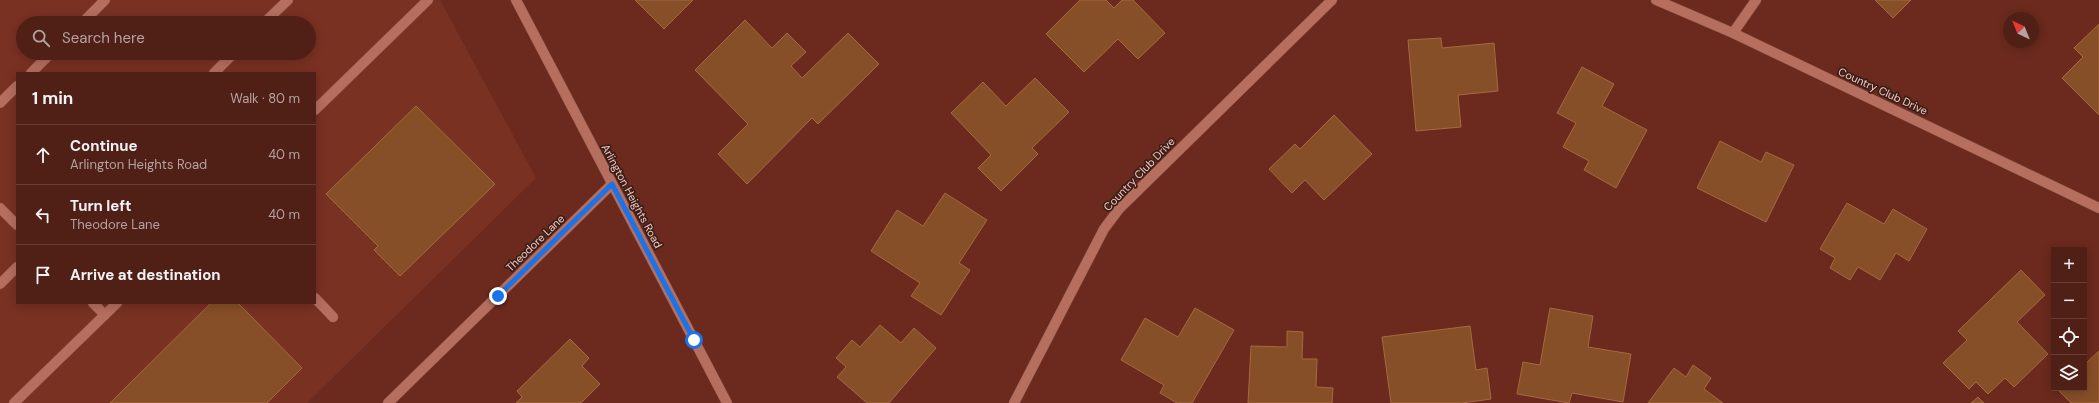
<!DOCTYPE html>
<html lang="en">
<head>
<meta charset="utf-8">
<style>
  body { margin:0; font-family:"DM Sans",sans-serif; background:#5a2d23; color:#f1f3f6 }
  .controls { position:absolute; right:12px; bottom:12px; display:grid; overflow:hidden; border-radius:0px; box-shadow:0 2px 10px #0003 }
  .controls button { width:36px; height:36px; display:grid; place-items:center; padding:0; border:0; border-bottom:1px solid #673e35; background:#502016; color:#f1f3f6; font:20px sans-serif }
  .compass { position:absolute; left:2003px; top:12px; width:36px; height:36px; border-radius:50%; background:#502016; box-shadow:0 2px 10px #0003; rotate:317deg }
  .stop { position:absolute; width:12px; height:12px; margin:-9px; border:3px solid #1a73e8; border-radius:50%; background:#fff }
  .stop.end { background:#1a73e8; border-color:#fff; box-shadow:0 1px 4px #0008 }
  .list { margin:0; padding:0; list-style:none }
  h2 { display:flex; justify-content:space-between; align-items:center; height:52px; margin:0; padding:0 16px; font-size:17px }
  h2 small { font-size:13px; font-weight:400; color:#b4a3a1 }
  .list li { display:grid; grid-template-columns:26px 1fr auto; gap:12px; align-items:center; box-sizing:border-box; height:60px; padding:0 16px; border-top:1px solid #673e35 }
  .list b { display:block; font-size:15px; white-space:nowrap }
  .list p { margin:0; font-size:13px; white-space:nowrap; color:#b4a3a1 }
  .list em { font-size:13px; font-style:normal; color:#b4a3a1 }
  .icon { flex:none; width:22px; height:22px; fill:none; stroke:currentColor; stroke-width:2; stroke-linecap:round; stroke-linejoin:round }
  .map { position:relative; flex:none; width:2099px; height:403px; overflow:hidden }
  .search { position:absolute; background:#502016; box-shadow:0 2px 10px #0003; left:16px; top:16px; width:300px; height:44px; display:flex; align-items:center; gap:10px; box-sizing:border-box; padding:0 14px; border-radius:22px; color:#b4a3a1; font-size:15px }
  .panel { position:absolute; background:#502016; box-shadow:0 2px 10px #0003; left:16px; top:72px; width:300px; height:232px; border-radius:0px }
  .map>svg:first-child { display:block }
  .built { fill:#793122; fill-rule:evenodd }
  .building { fill:#874f28; stroke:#a66941 }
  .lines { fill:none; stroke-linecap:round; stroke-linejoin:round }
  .minor-casing { stroke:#7e453c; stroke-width:11 }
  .minor { stroke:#b66e5e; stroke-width:10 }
  .route { stroke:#1a73e8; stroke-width:5 }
  .labels { text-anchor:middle; stroke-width:3.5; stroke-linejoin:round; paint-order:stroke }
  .street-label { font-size:11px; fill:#f1c9c0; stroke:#3c1e18 }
</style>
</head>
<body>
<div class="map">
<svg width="2099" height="403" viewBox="0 0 2099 403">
  <rect width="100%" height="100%" fill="#6b2a1d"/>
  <path class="built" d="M 0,0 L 440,0 L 536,178 L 307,403 L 0,403 ZM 23,23 L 309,23 L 309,53 L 23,53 ZM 17,73 L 315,73 L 315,303 L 17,303 Z"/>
  <path class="building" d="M 635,0 L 693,0 L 664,29 Z
    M 1080,0 L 1106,0 L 1114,8 L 1122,0 L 1133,0 L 1165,33 L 1138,59 L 1118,39 L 1084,72 L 1046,34 Z
    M 1875,0 L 1911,0 L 1893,18 Z
    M 745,20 L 772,48 L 787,33 L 806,52 L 791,66 L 802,78 L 848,33 L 879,64 L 818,124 L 812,118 L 747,184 L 718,154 L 748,124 L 695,70 Z
    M 2099,24 L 2099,115 L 2062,78 L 2083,57 L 2074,48 Z
    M 1441,38 L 1442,48 L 1494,43 L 1498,91 L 1458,95 L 1461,127 L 1416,131 L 1408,40 Z
    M 1582,67 L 1614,84 L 1602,106 L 1647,130 L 1616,188 L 1584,170 L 1589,161 L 1563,147 L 1576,123 L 1557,113 Z
    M 1035,78 L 1069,112 L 1032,148 L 1038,154 L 1001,191 L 978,168 L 991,155 L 951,113 L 983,82 L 1006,106 Z
    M 416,106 L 495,184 L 400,276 L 374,250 L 378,246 L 326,194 Z
    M 1334,115 L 1372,154 L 1324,200 L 1305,180 L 1292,193 L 1269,169 L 1295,144 L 1300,149 Z
    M 1720,141 L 1761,162 L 1766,152 L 1794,165 L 1766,222 L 1697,188 Z
    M 945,193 L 987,220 L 959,263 L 970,270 L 941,315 L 911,296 L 920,283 L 871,251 L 897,210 L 923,226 Z
    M 1847,203 L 1884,224 L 1893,209 L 1927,229 L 1909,261 L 1896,253 L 1880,280 L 1858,267 L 1850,280 L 1830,268 L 1835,258 L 1820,249 Z
    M 2021,270 L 2045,295 L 2017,322 L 2048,354 L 2014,387 L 2005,378 L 1988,394 L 1976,382 L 1969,389 L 1943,363 L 1967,340 L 1958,331 Z
    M 211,303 L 238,303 L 302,368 L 267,403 L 110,403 Z
    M 1195,308 L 1234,330 L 1192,403 L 1177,403 L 1160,393 L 1164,385 L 1121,360 L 1145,318 L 1178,337 Z
    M 1550,308 L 1593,316 L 1588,347 L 1631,354 L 1623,402 L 1572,393 L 1569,403 L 1517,394 L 1523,362 L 1540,365 Z
    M 880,325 L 901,343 L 914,328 L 936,348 L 889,403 L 867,403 L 837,377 L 846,367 L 836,358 L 852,340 L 860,347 Z
    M 1470,326 L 1476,370 L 1487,368 L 1491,399 L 1462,403 L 1391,403 L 1382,337 Z
    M 1287,331 L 1303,332 L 1302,359 L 1317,359 L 1316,387 L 1333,388 L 1332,403 L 1248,403 L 1251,346 L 1287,347 Z
    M 570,339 L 589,358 L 582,366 L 600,384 L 581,403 L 516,403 L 522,397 L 517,391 Z
    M 2099,351 L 2099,403 L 2071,403 L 2058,390 L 2061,388 L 2084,388 L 2084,365 Z
    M 1693,365 L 1711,378 L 1704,389 L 1723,403 L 1648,403 L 1674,368 L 1686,377 Z
    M 1978,397 L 1984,403 L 1971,403 Z"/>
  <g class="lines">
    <g class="minor-casing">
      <path id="minor" d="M 516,0 L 727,403
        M 1656,0 L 1733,33 L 2099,208
        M 82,23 L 105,0
        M 264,23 L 288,0
        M 1733,33 L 1756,0
        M 31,73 L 51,53
        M 214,73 L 234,53
        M 0,103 L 17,86
        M 315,110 L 428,0
        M 0,208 L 17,225
        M 0,284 L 17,267
        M 315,298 L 333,317
        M 93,303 L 105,315
        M 14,403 L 117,303
        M 388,403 L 612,184
        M 1014,403 L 1104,229 L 1119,209 L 1332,0"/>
    </g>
    <use href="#minor" class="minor"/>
  </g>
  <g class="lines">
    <path class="route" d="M 498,296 L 612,184 L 694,340"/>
  </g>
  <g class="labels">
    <g class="street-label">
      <text transform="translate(1883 91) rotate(25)" y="4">Country Club Drive</text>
      <text transform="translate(1139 174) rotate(-46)" y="4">Country Club Drive</text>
      <text transform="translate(632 196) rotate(62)" y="4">Arlington Heights Road</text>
      <text transform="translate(535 243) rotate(-44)" y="4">Theodore Lane</text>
    </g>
  </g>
</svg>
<div class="controls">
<button>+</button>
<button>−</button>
<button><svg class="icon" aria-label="locate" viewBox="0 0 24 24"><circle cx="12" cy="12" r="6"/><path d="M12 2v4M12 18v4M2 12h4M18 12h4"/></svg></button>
<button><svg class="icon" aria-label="layers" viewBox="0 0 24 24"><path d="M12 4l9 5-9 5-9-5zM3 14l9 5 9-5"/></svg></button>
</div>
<svg class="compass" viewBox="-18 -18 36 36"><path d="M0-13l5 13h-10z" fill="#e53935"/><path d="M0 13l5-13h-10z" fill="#b4a3a1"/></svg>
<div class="stop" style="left:694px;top:340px"></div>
<div class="stop end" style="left:498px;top:296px"></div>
<div class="search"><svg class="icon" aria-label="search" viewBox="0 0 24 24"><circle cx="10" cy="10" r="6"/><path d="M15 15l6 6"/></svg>Search here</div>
<section class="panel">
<h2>1 min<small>Walk · 80 m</small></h2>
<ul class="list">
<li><svg class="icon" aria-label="ahead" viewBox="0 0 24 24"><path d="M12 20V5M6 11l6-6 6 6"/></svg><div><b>Continue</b><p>Arlington Heights Road</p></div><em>40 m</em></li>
<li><svg class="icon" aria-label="left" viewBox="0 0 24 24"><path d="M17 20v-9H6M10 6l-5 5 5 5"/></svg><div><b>Turn left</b><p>Theodore Lane</p></div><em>40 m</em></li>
<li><svg class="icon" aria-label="arrive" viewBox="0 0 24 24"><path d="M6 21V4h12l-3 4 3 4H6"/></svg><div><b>Arrive at destination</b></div></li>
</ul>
</section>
</div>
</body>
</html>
